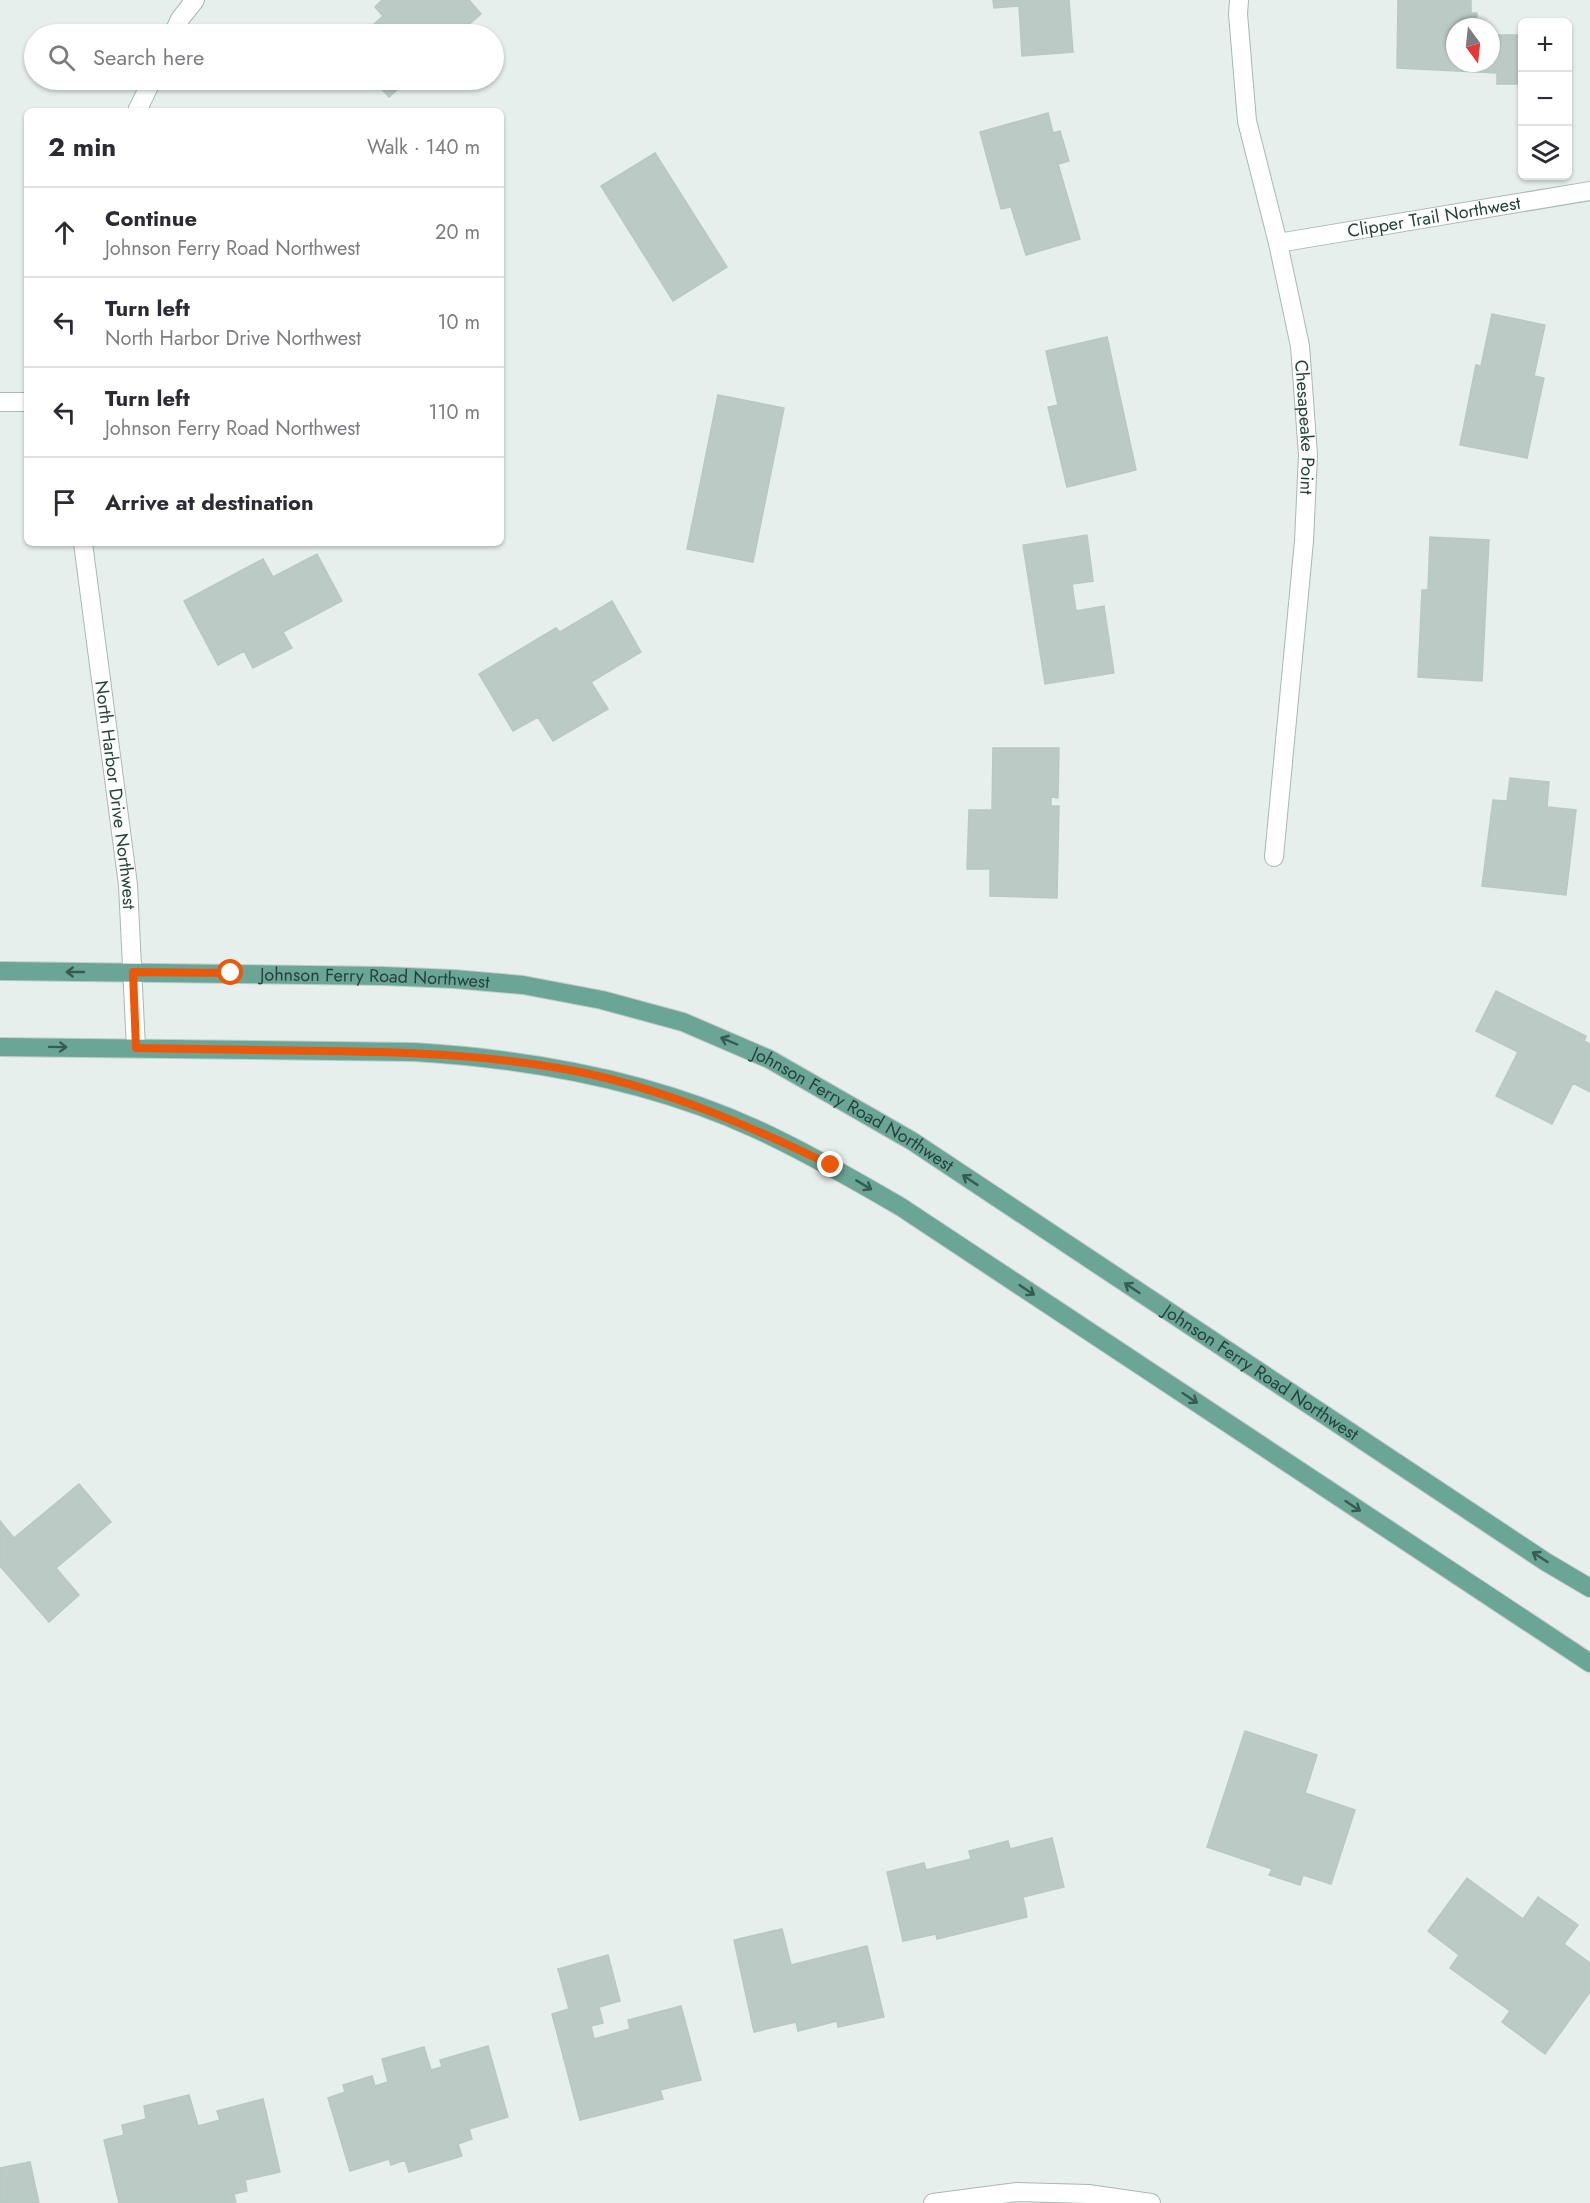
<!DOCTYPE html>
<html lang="en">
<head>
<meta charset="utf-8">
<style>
  body { margin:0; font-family:Jost,sans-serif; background:#f7f7f7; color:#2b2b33 }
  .controls { position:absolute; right:18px; top:18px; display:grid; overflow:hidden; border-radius:9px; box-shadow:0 2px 4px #0004 }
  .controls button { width:54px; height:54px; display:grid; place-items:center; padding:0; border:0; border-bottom:2px solid #e1e1e2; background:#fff; color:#2b2b33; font:30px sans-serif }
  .compass { position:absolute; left:1446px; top:18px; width:54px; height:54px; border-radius:50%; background:#fff; box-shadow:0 2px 4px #0004; rotate:165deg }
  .stop { position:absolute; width:18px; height:18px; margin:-14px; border:4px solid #ea580c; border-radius:50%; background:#fff }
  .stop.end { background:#ea580c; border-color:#fff; box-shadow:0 2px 6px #0008 }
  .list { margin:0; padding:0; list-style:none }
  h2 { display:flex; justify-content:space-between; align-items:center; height:78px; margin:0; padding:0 24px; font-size:26px }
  h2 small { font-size:20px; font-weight:400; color:#7c7c81 }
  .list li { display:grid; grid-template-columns:39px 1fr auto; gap:18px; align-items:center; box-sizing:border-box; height:90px; padding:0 24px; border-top:2px solid #e1e1e2 }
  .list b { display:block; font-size:22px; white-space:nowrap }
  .list p { margin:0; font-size:20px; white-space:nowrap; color:#7c7c81 }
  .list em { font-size:20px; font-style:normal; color:#7c7c81 }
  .icon { flex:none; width:33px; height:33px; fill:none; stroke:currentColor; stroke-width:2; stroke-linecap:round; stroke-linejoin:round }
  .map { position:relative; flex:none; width:1590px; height:2203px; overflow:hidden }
  .search { position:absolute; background:#fff; box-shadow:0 2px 4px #0004; left:24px; top:24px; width:480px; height:66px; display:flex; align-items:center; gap:15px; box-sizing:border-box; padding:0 21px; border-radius:33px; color:#7c7c81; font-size:22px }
  .panel { position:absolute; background:#fff; box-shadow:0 2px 4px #0004; left:24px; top:108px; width:480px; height:438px; border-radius:9px }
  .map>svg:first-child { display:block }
  .building { fill:#bbcac4; stroke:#b8c9c2; stroke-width:1.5 }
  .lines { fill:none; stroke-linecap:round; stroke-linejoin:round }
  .minor-casing { stroke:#a8b8b2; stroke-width:20 }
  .major-casing { stroke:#c2cac8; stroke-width:20 }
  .minor { stroke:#fff; stroke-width:18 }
  .major { stroke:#6aa596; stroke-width:18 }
  .oneway { stroke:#365b51 }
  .route { stroke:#ea580c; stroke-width:8 }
  .labels { text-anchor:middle; stroke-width:4.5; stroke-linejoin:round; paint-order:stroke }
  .street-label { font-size:18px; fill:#24423a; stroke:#f7fbf9 }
</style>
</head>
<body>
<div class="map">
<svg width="1590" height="2203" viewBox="0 0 1590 2203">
  <rect width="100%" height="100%" fill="#e6efeb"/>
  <path class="building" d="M 382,0 L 469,0 L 481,14 L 458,34 L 363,34 L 383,16 L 375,7 Z
    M 993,0 L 1069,0 L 1073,52 L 1022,56 L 1019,6 L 994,8 Z
    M 1398,0 L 1471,0 L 1471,13 L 1477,13 L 1476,27 L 1455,27 L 1455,63 L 1491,63 L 1491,58 L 1495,58 L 1495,35 L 1522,35 L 1522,84 L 1497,84 L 1497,73 L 1397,68 Z
    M 373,80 L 408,80 L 389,97 Z
    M 1048,113 L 1053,133 L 1060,131 L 1069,161 L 1058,164 L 1080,239 L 1026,255 L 1011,207 L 1001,209 L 980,132 Z
    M 655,153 L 727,267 L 673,301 L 601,186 Z
    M 1492,314 L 1545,325 L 1534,376 L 1544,378 L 1527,458 L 1460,445 L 1476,365 L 1481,366 Z
    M 1107,337 L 1136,470 L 1067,487 L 1048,407 L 1058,405 L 1046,351 Z
    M 718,395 L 784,408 L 753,562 L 687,549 Z
    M 1087,535 L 1093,581 L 1072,584 L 1076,611 L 1104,606 L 1114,673 L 1045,684 L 1023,545 Z
    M 1430,537 L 1489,540 L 1482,681 L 1418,677 L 1422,590 L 1428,590 Z
    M 317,554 L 342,601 L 283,632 L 292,648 L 253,668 L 244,651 L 218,665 L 184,601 L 263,559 L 273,577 Z
    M 612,601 L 641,652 L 591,682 L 608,709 L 553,741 L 538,717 L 513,731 L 479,674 L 556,628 L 560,632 Z
    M 993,748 L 1059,748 L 1058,798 L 1051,797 L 1051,806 L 1059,806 L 1057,898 L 990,896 L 990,869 L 967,869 L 969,810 L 992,810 Z
    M 1510,778 L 1549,782 L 1547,807 L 1576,810 L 1566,895 L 1482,886 L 1493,800 L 1507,801 Z
    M 1496,991 L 1586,1036 L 1584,1041 L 1590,1044 L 1590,1092 L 1573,1083 L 1552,1124 L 1496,1096 L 1518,1052 L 1476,1031 Z
    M 79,1484 L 111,1522 L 56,1568 L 79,1595 L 49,1622 L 0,1566 L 0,1521 L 14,1538 Z
    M 1245,1731 L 1317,1755 L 1305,1793 L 1355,1810 L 1331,1884 L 1303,1875 L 1300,1885 L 1269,1875 L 1272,1869 L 1207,1847 Z
    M 1052,1838 L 1064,1887 L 1023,1897 L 1027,1917 L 937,1939 L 936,1934 L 903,1941 L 887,1872 L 924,1863 L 926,1870 L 971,1859 L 969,1851 L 1008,1841 L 1010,1849 Z
    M 1467,1878 L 1523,1919 L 1538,1897 L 1578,1925 L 1564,1944 L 1590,1963 L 1590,1992 L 1545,2054 L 1502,2022 L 1510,2011 L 1450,1968 L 1459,1955 L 1428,1931 Z
    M 782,1929 L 791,1965 L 867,1946 L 884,2017 L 838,2027 L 837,2021 L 798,2031 L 796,2022 L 754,2032 L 734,1940 Z
    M 608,1955 L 620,2001 L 599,2007 L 603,2023 L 591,2026 L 594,2039 L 630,2029 L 628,2020 L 681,2006 L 701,2080 L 660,2090 L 663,2099 L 580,2120 L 552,2014 L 569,2009 L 558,1969 Z
    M 488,2046 L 508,2117 L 469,2129 L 472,2139 L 458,2144 L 462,2156 L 409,2172 L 405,2160 L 391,2165 L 389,2159 L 350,2171 L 328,2098 L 345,2092 L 343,2085 L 372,2076 L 375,2086 L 388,2082 L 382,2059 L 424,2047 L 431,2070 L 442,2067 L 440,2060 Z
    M 189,2095 L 198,2126 L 220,2120 L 217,2111 L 263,2099 L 280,2172 L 245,2180 L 247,2191 L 234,2194 L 236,2203 L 119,2203 L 104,2140 L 124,2135 L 122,2125 L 146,2119 L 144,2106 Z
    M 30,2162 L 39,2203 L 0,2203 L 0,2168 Z"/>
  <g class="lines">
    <g class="minor-casing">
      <g id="minor">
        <path id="s1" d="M 1239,0 L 1238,14 L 1247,121 L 1278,243 L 1300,346 L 1308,455 L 1304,541 L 1274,857"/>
        <path d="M 173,34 L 180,19 L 195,0"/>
        <path d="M 137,111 L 152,80"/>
        <path id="s2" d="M 1278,243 L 1590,191"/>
        <path d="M 0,402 L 27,402"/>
        <path id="s3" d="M 83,543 L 128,885 L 136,1048"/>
        <path d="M 933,2203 L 1017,2192 L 1088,2194 L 1151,2203"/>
      </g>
    </g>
    <g class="major-casing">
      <g id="major">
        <path id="s4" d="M 0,971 L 383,976 L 454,979 L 523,985 L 602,1000 L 683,1022 L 769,1059 L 912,1141 L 1546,1562 L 1590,1588"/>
        <path d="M 0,1047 L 414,1052 C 531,1059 649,1080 756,1129 C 806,1152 853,1179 901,1207 L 1590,1663"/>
      </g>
    </g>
    <use href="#minor" class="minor"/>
    <use href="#major" class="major"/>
  </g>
  <defs><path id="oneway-shaft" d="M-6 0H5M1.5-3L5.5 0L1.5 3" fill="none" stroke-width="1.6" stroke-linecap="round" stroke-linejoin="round" transform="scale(1.5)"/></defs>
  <g class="oneway">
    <use href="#oneway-shaft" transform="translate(75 972) rotate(-180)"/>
    <use href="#oneway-shaft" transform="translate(729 1041) rotate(-157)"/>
    <use href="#oneway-shaft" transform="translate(58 1047) rotate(1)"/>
    <use href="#oneway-shaft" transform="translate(970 1180) rotate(-146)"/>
    <use href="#oneway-shaft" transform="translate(864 1185) rotate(31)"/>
    <use href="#oneway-shaft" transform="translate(1132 1288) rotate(-146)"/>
    <use href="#oneway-shaft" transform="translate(1027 1290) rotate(34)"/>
    <use href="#oneway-shaft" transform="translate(1190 1398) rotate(34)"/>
    <use href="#oneway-shaft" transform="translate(1353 1506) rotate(34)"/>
    <use href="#oneway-shaft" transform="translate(1540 1557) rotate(-147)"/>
  </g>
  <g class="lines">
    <path class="route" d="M 231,973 L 133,972 L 136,1048 C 198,1049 261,1050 323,1051 C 411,1052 498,1055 585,1073 C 672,1092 752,1127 831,1165"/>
  </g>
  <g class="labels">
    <g class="street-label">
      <text dy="6" stroke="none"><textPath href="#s2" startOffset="158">Clipper Trail Northwest</textPath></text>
      <text dy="6" stroke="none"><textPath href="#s1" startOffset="434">Chesapeake Point</textPath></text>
      <text dy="6" stroke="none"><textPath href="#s3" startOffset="254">North Harbor Drive Northwest</textPath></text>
      <text dy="6" stroke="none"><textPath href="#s4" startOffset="375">Johnson Ferry Road Northwest</textPath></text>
      <text dy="6" stroke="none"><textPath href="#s4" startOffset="879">Johnson Ferry Road Northwest</textPath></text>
      <text dy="6" stroke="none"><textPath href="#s4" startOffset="1365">Johnson Ferry Road Northwest</textPath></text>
    </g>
  </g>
</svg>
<div class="controls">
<button>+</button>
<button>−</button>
<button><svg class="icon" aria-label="layers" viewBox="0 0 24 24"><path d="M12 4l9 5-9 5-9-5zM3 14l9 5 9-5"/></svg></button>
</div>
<svg class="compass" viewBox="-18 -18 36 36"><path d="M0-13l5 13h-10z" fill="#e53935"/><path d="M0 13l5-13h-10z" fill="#7c7c81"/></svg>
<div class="stop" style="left:231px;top:973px"></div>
<div class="stop end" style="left:831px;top:1165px"></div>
<div class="search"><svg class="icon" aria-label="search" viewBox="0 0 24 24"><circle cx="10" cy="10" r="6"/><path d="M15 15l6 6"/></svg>Search here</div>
<section class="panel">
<h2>2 min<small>Walk · 140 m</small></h2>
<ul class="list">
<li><svg class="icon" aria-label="ahead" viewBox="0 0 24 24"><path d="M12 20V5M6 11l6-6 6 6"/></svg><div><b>Continue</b><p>Johnson Ferry Road Northwest</p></div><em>20 m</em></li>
<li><svg class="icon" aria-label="left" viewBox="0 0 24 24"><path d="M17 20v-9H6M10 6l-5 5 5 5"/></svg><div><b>Turn left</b><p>North Harbor Drive Northwest</p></div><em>10 m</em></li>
<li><svg class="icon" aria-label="left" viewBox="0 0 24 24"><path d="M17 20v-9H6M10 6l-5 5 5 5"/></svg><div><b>Turn left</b><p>Johnson Ferry Road Northwest</p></div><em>110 m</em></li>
<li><svg class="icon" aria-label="arrive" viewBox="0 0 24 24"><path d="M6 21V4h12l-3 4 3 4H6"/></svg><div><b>Arrive at destination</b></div></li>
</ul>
</section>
</div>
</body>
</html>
